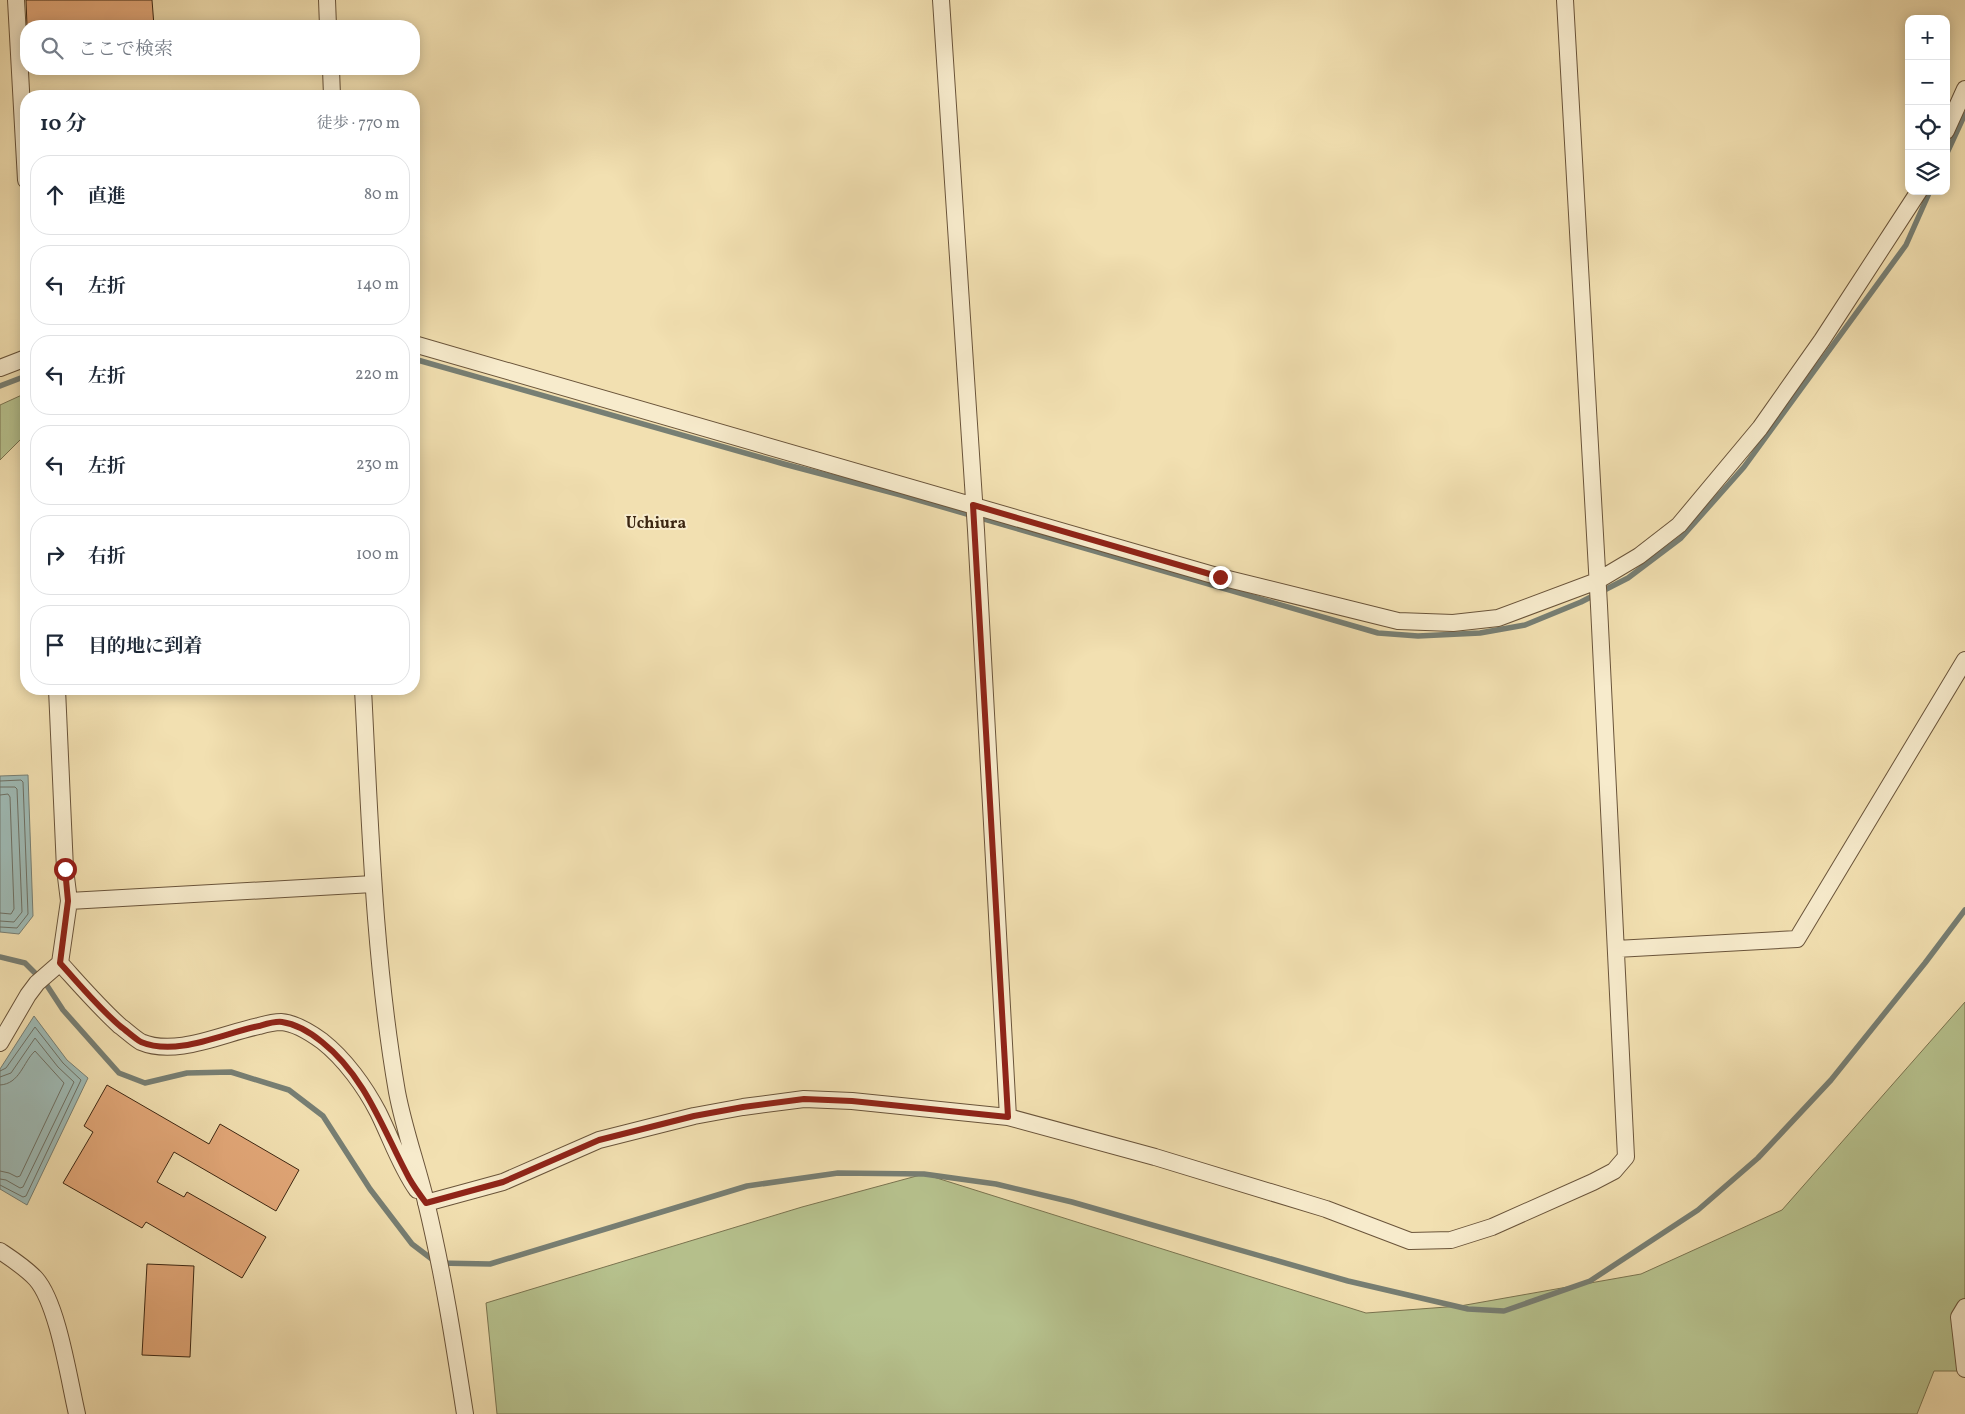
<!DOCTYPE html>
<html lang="ja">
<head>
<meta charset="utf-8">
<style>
  body { margin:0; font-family:Vollkorn,"Noto Serif JP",serif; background:#f2f2f3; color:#1f2937 }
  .controls { position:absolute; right:15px; top:15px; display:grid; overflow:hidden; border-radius:10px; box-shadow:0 2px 12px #0003 }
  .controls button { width:45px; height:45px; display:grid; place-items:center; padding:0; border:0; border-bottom:1px solid #e0e1e3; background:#fff; color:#1f2937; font:25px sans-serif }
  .stop { position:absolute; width:15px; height:15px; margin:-11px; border:4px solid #8f2418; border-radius:50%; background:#fff }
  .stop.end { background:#8f2418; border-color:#fff; box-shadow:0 1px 5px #0008 }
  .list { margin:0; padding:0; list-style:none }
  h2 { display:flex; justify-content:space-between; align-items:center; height:65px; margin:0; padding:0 20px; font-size:21px }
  h2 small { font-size:16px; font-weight:400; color:#747a83 }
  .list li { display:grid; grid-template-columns:32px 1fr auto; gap:15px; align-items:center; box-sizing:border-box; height:80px; margin:0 10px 10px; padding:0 10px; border:1px solid #e0e1e3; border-radius:20px }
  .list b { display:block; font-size:19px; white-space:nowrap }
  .list em { font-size:16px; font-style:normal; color:#747a83 }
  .icon { flex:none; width:28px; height:28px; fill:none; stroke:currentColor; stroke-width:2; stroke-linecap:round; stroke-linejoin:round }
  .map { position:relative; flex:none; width:1965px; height:1414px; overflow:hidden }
  .search { position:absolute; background:#fff; box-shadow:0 2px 12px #0003; left:20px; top:20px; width:400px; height:55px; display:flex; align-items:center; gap:12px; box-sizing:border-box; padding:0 18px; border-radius:20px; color:#747a83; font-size:19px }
  .panel { position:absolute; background:#fff; box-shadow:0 2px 12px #0003; left:20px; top:90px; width:400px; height:605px; border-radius:20px }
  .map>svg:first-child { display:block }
  .green { fill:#b7c38f; stroke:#7a7450 }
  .water { fill:#9fbbb6; stroke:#777f74 }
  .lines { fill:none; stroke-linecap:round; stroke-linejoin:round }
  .shore { stroke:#6e7064; stroke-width:1 }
  .stream { stroke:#777f74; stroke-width:5.5 }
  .building { fill:#e3a879; stroke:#3c2612 }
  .street-casing { stroke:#6a543a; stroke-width:18 }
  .street { stroke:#f7ebcc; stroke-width:16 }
  .route { stroke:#8f2418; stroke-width:6 }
  .labels { text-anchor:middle; stroke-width:4; stroke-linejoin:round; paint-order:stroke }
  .neighbourhood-label { font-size:16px; font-weight:bold; fill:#3c2612; stroke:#f7ebcc }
</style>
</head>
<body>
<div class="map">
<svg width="1965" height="1414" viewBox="0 0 1965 1414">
  <rect width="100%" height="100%" fill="#f2e0b1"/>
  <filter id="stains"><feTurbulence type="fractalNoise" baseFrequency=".004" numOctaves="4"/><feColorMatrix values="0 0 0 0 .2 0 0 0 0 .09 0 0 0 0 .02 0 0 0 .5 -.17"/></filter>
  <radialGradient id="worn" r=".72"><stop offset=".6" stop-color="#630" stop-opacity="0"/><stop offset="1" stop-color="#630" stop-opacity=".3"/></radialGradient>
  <path class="green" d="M 24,394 L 26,402 L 26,434 L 0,460 L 0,405 Z
    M 1965,1002 L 1965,1371 L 1934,1371 L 1917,1414 L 497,1414 L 486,1303 L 802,1207 L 924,1174 L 1366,1313 L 1460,1306 L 1641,1274 L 1782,1210 Z"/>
  <path class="water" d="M 28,775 L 33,916 L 19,934 L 0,932 L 0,776 Z
    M 34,1016 L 67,1060 L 88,1078 L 27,1205 L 0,1189 L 0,1069 Z"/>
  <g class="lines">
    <path class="shore" d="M 0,781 L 21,780 L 23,782 L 28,914 L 17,928 L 0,927
      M 0,787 L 15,787 L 17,789 L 22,912 L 14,922 L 0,921
      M 0,795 L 8,794 L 10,797 L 14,909 L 11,914 L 0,913
      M 0,1071 L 6,1068 L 35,1027 L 63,1063 L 81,1080 L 26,1196 L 23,1197 L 0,1185
      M 0,1077 L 11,1073 L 35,1038 L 58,1067 L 74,1082 L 23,1187 L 20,1188 L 6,1180 L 0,1179
      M 0,1085 C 20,1084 23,1062 35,1051 L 64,1083 L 20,1176 L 17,1177 L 9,1173 L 0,1171"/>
    <path class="stream" d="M 1946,155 L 1965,114
      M 414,359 L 784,464 L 901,495 L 1378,633 L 1418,636 L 1480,633 L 1525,625 L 1581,602 L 1628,578 L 1681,538 L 1744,467 L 1906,245 L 1930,191
      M 0,386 L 26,376
      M 0,957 L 25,963 L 46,984 L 63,1010 L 119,1073 L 145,1083 L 187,1073 L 231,1072 L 289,1090 L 323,1116 L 370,1189 L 412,1244 L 437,1263 L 490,1264 L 747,1186 L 838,1173 L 924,1174 L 996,1184 L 1072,1202 L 1348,1281 L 1468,1309 L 1504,1311 L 1590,1281 L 1698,1210 L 1758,1158 L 1831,1080 L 1925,963 L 1965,910"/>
  </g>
  <path class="building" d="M 26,0 L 152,0 L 154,26 L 27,26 Z
    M 107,1085 L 209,1144 L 220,1124 L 299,1170 L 276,1211 L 174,1152 L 157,1182 L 184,1197 L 187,1192 L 266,1237 L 242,1278 L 146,1222 L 142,1228 L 63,1183 L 93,1132 L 84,1126 Z
    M 147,1264 L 194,1266 L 190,1357 L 142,1355 Z"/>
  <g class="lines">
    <g class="street-casing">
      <path id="street" d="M 16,0 L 26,180
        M 327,0 L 328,26
        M 941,0 L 976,530 L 1008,1117
        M 331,69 L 332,96
        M 1946,131 L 1965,89
        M 414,344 L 1220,577 L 1398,621 L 1453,623 L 1498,618 L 1597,581 L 1639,556 L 1679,525 L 1760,428 L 1822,340 L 1919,191
        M 0,368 L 26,358
        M 363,689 C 370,823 374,959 397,1092 C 404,1129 417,1165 426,1202 C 443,1272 454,1343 465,1414
        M 69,901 L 373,884
        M 1616,949 L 1797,939 L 1965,660
        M 60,963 C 80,985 98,1006 120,1026 C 127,1031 134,1038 141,1042 C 176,1057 224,1033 259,1026 C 266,1024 274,1022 281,1022 C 296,1023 311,1033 322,1041 C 345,1059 365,1087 378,1112 C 391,1138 400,1166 417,1190
        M 0,1043 L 28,995 L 37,983 L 60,963 L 69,901 L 65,869 L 57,689
        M 426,1203 L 503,1182 L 599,1140 L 694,1116 L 743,1107 L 804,1099 L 852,1101 L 1008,1117 L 1155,1157 L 1326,1209 L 1410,1241 L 1451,1240 L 1492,1227 L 1593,1182 L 1614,1171 L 1626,1157 L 1599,606 L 1565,0
        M 0,1251 C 12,1259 26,1268 36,1279 C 58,1304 69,1380 77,1414
        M 1965,1307 L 1959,1317 L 1965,1369"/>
    </g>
    <use href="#street" class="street"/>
  </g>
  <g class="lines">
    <path class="route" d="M 65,869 L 68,901 L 60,963 C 80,985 98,1007 120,1026 C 127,1031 134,1038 141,1042 C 177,1057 224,1033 259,1026 C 266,1024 275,1021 282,1022 C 296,1024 311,1033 322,1042 C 366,1077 383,1130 409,1178 C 414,1187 420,1195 426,1203 L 503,1182 L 599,1140 L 694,1116 L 743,1107 L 804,1099 L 852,1101 L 1008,1117 L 973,505 L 1220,577"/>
  </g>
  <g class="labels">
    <g class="neighbourhood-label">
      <text x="656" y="528">Uchiura</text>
    </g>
  </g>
  <rect width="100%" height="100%" filter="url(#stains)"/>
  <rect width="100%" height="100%" fill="url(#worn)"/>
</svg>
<div class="controls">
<button>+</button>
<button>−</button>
<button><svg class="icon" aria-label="locate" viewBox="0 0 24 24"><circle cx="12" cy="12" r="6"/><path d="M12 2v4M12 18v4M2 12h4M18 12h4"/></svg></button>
<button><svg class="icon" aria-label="layers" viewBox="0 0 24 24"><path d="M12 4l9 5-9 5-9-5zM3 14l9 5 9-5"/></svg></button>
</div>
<div class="stop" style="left:65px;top:869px"></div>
<div class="stop end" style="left:1220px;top:577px"></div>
<div class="search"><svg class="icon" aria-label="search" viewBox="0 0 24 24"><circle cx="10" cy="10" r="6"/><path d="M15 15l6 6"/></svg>ここで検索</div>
<section class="panel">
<h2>10 分<small>徒歩 · 770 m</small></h2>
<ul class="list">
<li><svg class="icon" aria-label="ahead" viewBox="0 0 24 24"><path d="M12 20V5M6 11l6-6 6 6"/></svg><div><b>直進</b></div><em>80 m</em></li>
<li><svg class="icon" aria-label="left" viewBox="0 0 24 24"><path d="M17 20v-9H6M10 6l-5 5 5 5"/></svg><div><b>左折</b></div><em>140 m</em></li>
<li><svg class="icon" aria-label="left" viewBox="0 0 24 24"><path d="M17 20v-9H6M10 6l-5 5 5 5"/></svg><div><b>左折</b></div><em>220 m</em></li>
<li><svg class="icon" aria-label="left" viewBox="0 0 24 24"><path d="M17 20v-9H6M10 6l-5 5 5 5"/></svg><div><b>左折</b></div><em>230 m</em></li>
<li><svg class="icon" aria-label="right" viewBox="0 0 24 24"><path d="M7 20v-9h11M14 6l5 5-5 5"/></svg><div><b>右折</b></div><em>100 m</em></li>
<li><svg class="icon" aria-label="arrive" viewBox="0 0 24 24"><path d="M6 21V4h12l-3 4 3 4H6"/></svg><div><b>目的地に到着</b></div></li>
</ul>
</section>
</div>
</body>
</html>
